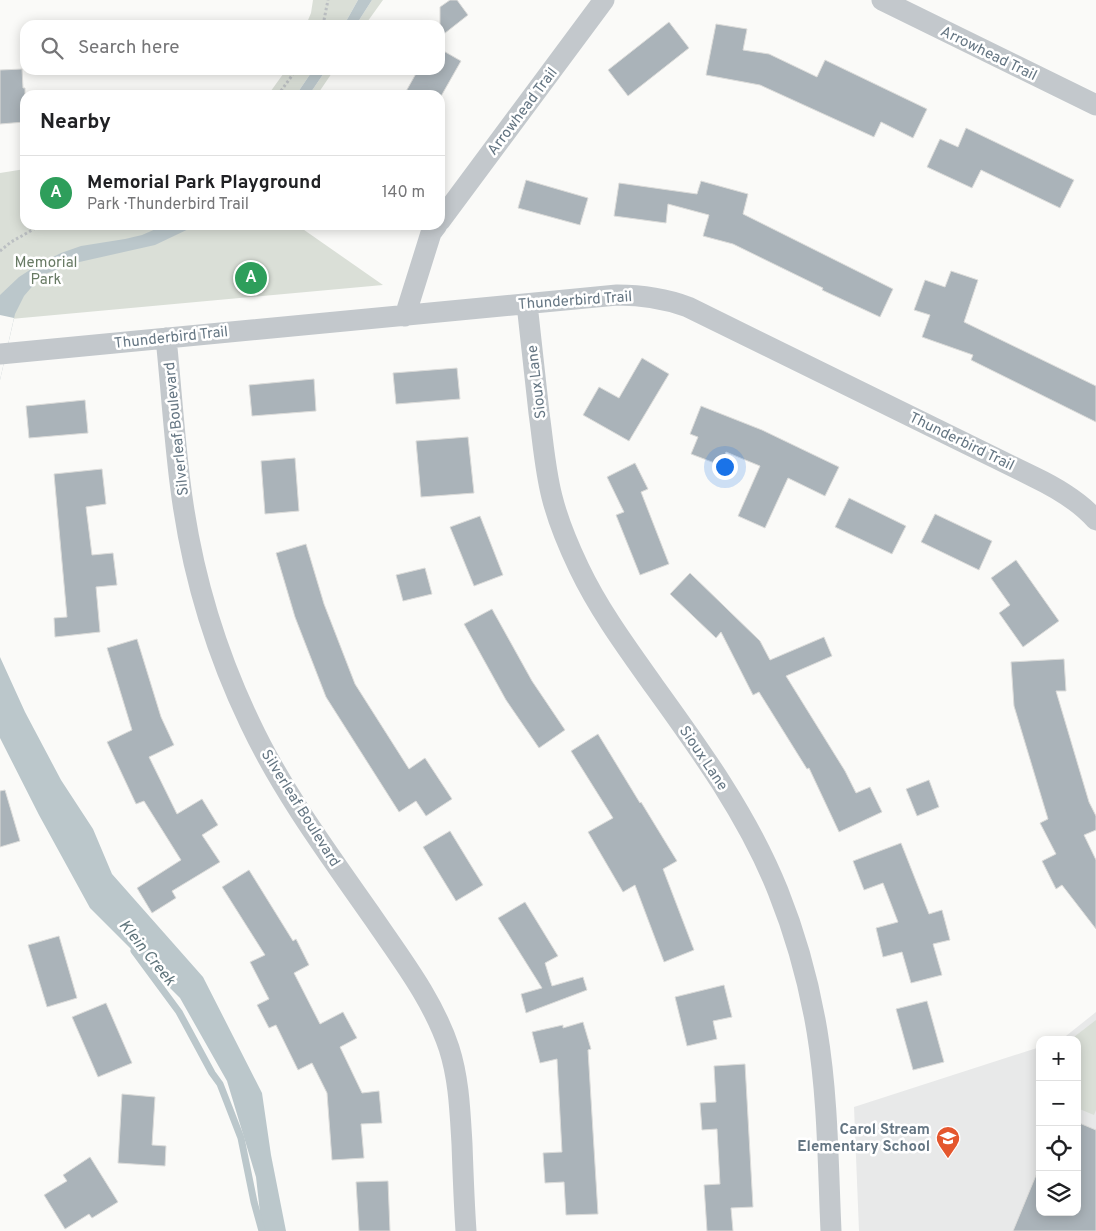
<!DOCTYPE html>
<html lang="en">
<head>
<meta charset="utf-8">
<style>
  body { margin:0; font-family:Overpass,sans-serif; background:#f2f2f2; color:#202124 }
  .controls { position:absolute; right:15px; bottom:15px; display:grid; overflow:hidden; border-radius:10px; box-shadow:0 2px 12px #0003 }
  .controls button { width:45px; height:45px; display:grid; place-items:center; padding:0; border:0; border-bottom:1px solid #e0e0e0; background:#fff; color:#202124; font:25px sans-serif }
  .you { position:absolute; left:724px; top:466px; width:18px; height:18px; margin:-12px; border:4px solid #fff; border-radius:50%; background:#1a73e8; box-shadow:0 0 0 8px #1a73e833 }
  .badge { display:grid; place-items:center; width:32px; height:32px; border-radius:50%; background:#d93025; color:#fff; font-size:16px; font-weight:700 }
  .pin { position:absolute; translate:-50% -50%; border:2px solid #fff; box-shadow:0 1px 5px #0006 }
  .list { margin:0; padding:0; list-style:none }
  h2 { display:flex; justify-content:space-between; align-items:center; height:65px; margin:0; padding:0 20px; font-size:21px }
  h2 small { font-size:16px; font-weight:400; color:#757577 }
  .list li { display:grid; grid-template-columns:32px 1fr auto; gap:15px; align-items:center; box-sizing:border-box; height:75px; padding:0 20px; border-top:1px solid #e0e0e0 }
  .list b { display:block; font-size:19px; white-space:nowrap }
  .list p { margin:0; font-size:16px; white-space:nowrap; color:#757577 }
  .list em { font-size:16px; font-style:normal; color:#757577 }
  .icon { flex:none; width:28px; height:28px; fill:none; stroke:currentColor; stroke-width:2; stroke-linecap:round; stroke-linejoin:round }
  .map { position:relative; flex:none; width:1096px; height:1231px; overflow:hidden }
  .search { position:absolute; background:#fff; box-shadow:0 2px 12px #0003; left:20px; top:20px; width:425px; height:55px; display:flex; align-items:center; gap:12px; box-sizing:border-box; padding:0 18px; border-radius:15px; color:#757577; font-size:19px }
  .panel { position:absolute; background:#fff; box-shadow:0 2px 12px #0003; left:20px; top:90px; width:425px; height:140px; border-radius:15px }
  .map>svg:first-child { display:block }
  .built { fill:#e8e9e9 }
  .green { fill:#dadfd7 }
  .water { fill:#bbc7cb }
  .pier { fill:#fafaf8 }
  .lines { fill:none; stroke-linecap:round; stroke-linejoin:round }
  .stream { stroke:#bbc7cb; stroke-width:7 }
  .building { fill:#aab3b9; stroke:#dcdcda }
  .path { stroke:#bbbfc2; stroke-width:3; stroke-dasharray:2.5 2.5; stroke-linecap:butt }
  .minor { stroke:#c3c8cc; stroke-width:21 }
  .labels { text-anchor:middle; stroke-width:5; stroke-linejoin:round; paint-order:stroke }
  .street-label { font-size:15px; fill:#657683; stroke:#fff }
  .park-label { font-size:15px; fill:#687a64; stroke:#fff }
  .poi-label { font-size:15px; font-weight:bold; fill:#657683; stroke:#fff; text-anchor:end }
  .water-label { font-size:16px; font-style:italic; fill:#60757c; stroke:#fff }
</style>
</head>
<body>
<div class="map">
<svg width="1096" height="1231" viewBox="0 0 1096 1231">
  <rect width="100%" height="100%" fill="#fafaf8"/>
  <path class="built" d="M 1096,1012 L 1096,1231 L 859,1231 L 854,1107 L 1040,1047 L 1040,1212 L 1077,1212 L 1077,1040 L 1061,1040 Z"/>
  <path class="green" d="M 313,0 L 358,0 L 344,25 L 306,25 L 311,13 Z
    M 372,0 L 383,0 L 365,25 L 356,25 Z
    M 286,70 L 313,70 L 296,95 L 268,95 Z
    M 326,70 L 334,70 L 317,95 L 309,95 Z
    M 25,169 L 25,225 L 297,225 L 383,285 L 0,320 L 0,173 Z
    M 1096,1020 L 1096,1110 L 1094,1115 L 1077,1108 L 1077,1040 L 1070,1040 Z"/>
  <path class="water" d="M 358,0 L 372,0 L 356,25 L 344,25 Z
    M 313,70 L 326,70 L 309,95 L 296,95 Z
    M 165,225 L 197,225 L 155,245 L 75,263 L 42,275 L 24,296 L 15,314 L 0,380 L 0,295 L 19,277 L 39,264 L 61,253 L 81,246 L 125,239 L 142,235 Z
    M 0,657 L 25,712 L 61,780 L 93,829 L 112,874 L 203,977 L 262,1093 L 271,1155 L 286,1231 L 262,1231 L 256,1177 L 227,1081 L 180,998 L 90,908 L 39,815 L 0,738 Z"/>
  <path class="pier" d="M 0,315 L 14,318 L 0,380 Z"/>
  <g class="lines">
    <path class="stream" d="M 134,951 L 179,1012 L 212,1073 L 220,1084 L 241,1138 L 254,1202 L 262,1231"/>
  </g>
  <path class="building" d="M 450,0 L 457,0 L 468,15 L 440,37 L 440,7 Z
    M 669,22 L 689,48 L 628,96 L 608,70 Z
    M 716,24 L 747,29 L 743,50 L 769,54 L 817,77 L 825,60 L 927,109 L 913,138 L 881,122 L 874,137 L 760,85 L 706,75 Z
    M 440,49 L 461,61 L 440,98 L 440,95 L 404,95 L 418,70 L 440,70 Z
    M 22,69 L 23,88 L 25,88 L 25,122 L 0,124 L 0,70 Z
    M 966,128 L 1074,180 L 1060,208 L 981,170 L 972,188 L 927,167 L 940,139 L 958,147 Z
    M 526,180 L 588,198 L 580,225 L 518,208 Z
    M 701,181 L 748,194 L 743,214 L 893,289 L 880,317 L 822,290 L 823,288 L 733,244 L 703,236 L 709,215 L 668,204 L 666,223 L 614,216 L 619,183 L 697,194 Z
    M 951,271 L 978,280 L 964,322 L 1096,386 L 1096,422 L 971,360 L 973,355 L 922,337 L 930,315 L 914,310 L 925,280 L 945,287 Z
    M 642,358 L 669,374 L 629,441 L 583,415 L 599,387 L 619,398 Z
    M 457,368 L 460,399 L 396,404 L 393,373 Z
    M 314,379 L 316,411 L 252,416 L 249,385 Z
    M 85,400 L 88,433 L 29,438 L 26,406 Z
    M 701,406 L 762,430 L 839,467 L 825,496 L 788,478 L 765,528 L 738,516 L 760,466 L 726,452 L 720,465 L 691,454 L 698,437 L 690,434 Z
    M 468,437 L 474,493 L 421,497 L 416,441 Z
    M 295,458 L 299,511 L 265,514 L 261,461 Z
    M 635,463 L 648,489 L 641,492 L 669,564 L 640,575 L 616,515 L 624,512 L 607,477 Z
    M 102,469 L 106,504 L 86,507 L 92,555 L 113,553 L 117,585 L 96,587 L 100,632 L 55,637 L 54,618 L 67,617 L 54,474 Z
    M 849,498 L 906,526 L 892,554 L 835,527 Z
    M 935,514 L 992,541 L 979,570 L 921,542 Z
    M 480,516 L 503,575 L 474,586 L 450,527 Z
    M 306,544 L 324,604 L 355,684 L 409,769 L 425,758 L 452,799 L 426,816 L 416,801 L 399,812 L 326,697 L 295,617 L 276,553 Z
    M 1016,560 L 1059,621 L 1023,647 L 999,613 L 1010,605 L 991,578 Z
    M 425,568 L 432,594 L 403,601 L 396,575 Z
    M 690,573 L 760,641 L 770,660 L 824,637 L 832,656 L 786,676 L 845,771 L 856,793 L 870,787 L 882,812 L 839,832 L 809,768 L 807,769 L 759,692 L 753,695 L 721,632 L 716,638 L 670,594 Z
    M 492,609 L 532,681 L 565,730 L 539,748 L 506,700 L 464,624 Z
    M 137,639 L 161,717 L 174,745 L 149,757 L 177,814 L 202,799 L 218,825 L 202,835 L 220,862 L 172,891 L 176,898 L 152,913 L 137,888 L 181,860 L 144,801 L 136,804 L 107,742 L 132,730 L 107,648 Z
    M 1064,659 L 1066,691 L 1056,691 L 1089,802 L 1096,816 L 1096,830 L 1084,835 L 1096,860 L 1096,929 L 1062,885 L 1056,889 L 1042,861 L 1056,854 L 1040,823 L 1048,819 L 1014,706 L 1011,662 Z
    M 598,734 L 640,803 L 641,802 L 677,861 L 663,869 L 694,950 L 664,962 L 635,885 L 623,892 L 588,832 L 613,818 L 571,751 Z
    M 929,780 L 939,807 L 917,816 L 906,789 Z
    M 5,790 L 20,841 L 0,847 L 0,791 Z
    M 450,831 L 483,885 L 456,901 L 423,847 Z
    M 901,843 L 929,914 L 942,910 L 950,940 L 933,944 L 942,975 L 911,983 L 902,952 L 883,957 L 876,928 L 898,922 L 883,883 L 864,890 L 853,861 Z
    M 249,870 L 293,941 L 296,939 L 309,965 L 294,973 L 320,1024 L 343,1012 L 357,1038 L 340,1047 L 362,1093 L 379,1091 L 382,1123 L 361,1124 L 364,1158 L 332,1160 L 327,1093 L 312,1063 L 298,1070 L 276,1025 L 269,1028 L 257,1005 L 269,999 L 250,962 L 265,955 L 222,887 Z
    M 525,902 L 558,956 L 545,963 L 552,986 L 583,977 L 587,990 L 526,1013 L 521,994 L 542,988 L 498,918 Z
    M 59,936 L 77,998 L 47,1007 L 28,945 Z
    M 724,985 L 732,1017 L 713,1021 L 717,1039 L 687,1046 L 675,997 Z
    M 927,1001 L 944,1062 L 913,1070 L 896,1009 Z
    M 106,1003 L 132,1063 L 98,1077 L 72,1017 Z
    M 583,1022 L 591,1049 L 588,1050 L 598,1214 L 566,1215 L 564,1182 L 545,1183 L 543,1153 L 562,1152 L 557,1059 L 540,1063 L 532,1032 L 563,1025 L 563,1028 Z
    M 745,1064 L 753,1207 L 731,1208 L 733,1231 L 707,1231 L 704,1185 L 720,1184 L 717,1129 L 702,1130 L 700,1103 L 716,1102 L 714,1066 Z
    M 122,1094 L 155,1097 L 152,1145 L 166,1146 L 165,1166 L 118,1163 Z
    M 1077,1122 L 1096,1130 L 1096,1231 L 1013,1231 L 1039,1168 L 1040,1212 L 1077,1212 Z
    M 90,1157 L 118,1202 L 92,1218 L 89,1214 L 65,1229 L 44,1195 L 67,1181 L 63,1175 Z
    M 388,1181 L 390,1231 L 359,1231 L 356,1182 Z"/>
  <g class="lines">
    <path class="path" d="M 323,25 L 328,0
      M 278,95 L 296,70
      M 84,225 L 102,228 L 128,225
      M 0,251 L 11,242 L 41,225"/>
    <path class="minor" d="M 882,0 L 1096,105
      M 440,221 L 604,0
      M 527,304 C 531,340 535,377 539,413 C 543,441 545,470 552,497 C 558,521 568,545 579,568 C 599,610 627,648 654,686 C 701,751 748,816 778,891 C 796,936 809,983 817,1031 C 828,1097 828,1165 831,1231
      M 405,316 L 431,233 L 437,225
      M 166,338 C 171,386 174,434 180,482 C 190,565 214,648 250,723 C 283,793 330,856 374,919 C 402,960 433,1000 449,1048 C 459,1079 460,1112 462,1144 C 463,1173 464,1202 466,1231
      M 0,354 L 617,295 C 642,295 664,298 688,307 L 1034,477 C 1057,488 1079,501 1096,520"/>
  </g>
  <defs>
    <g id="school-pin" transform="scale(1.25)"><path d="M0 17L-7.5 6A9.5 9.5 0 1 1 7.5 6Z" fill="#e4572e" stroke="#fff"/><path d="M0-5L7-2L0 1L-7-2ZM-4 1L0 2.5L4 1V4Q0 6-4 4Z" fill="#fff"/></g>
  </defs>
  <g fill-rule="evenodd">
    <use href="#school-pin" x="948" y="1138"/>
  </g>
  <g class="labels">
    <g class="street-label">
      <text transform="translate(989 53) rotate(26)" y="5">Arrowhead Trail</text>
      <text transform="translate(522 111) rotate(-53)" y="5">Arrowhead Trail</text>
      <text transform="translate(575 300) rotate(-4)" y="5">Thunderbird Trail</text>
      <text transform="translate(171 337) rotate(-6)" y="5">Thunderbird Trail</text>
      <text transform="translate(536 382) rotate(-97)" y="5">Sioux Lane</text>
      <text transform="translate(176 429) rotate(-96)" y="5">Silverleaf Boulevard</text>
      <text transform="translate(962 441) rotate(26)" y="5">Thunderbird Trail</text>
      <text transform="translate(704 758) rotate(56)" y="5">Sioux Lane</text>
      <text transform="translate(301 808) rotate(58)" y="5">Silverleaf Boulevard</text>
    </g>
    <g class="park-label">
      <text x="46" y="267">Memorial<tspan x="46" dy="17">Park</tspan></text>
    </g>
    <g class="poi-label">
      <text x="930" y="1134">Carol Stream<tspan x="930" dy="17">Elementary School</tspan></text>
    </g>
    <g class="water-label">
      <text transform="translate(148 952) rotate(51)" y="6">Klein Creek</text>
    </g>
  </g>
</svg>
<div class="controls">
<button>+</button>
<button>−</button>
<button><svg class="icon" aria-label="locate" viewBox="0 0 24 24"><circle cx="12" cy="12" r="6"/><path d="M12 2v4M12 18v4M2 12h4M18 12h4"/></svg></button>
<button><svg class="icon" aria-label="layers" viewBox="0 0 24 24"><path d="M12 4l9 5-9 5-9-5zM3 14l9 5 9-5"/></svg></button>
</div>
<div class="you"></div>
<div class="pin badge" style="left:251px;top:278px;background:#2e9e5b">A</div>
<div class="search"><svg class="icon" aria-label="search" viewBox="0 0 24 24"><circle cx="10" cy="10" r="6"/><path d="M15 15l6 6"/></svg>Search here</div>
<section class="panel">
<h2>Nearby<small></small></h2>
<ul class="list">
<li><span class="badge" style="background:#2e9e5b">A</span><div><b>Memorial Park Playground</b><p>Park · Thunderbird Trail</p></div><em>140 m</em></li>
</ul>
</section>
</div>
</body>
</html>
